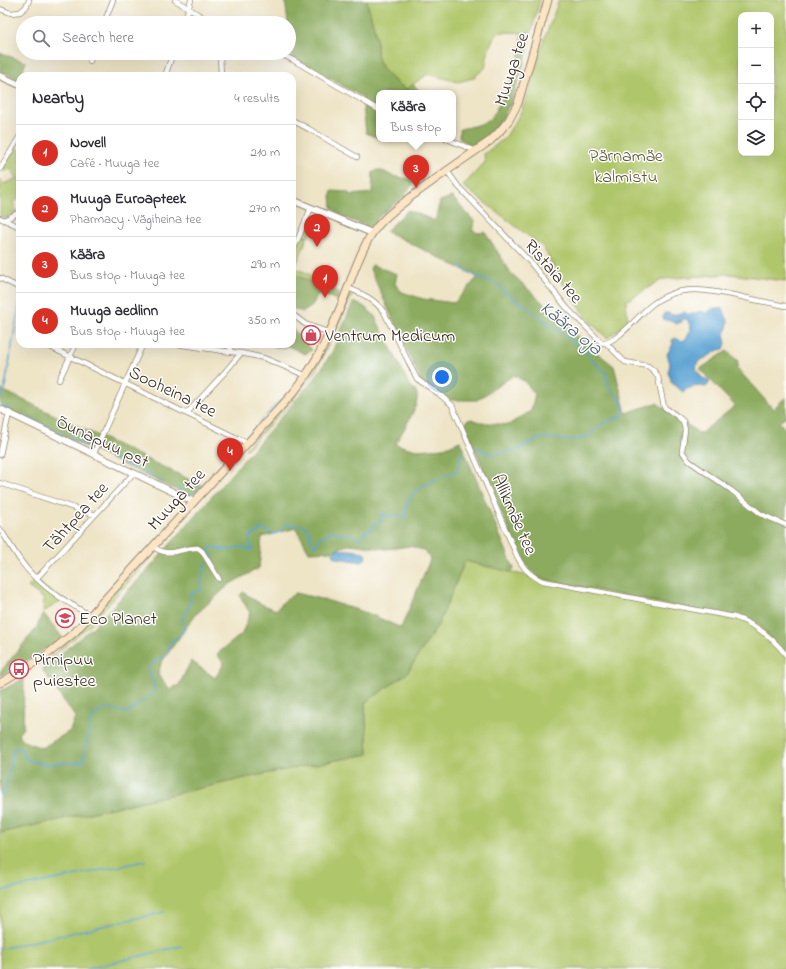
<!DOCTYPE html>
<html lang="en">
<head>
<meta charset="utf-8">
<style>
  body { margin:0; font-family:"Indie Flower",sans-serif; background:#f7f7f7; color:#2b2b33 }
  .controls { position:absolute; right:12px; top:12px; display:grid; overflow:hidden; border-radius:8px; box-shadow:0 4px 16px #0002 }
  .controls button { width:36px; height:36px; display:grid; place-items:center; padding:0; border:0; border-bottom:1px solid #e1e1e2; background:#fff; color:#2b2b33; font:20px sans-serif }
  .you { position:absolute; left:442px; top:377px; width:14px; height:14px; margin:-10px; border:3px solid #fff; border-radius:50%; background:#1a73e8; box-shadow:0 0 0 6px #1a73e833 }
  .badge { display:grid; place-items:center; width:26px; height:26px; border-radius:50%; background:#d93025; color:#fff; font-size:13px; font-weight:700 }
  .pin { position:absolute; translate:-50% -33px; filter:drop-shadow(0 1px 2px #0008) }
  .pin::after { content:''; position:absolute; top:21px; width:14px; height:12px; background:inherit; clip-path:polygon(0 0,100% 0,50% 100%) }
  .popup { position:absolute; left:376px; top:90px; width:80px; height:52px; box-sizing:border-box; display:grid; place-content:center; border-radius:8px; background:#fff; filter:drop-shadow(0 1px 3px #0005); font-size:13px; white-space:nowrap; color:#7c7c81 }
  .popup b { font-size:15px; color:#2b2b33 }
  .popup::after { content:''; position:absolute; left:50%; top:100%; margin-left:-8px; border:8px solid transparent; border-top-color:#fff }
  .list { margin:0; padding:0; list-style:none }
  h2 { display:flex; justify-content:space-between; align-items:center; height:52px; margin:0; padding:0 16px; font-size:17px }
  h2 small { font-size:13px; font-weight:400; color:#7c7c81 }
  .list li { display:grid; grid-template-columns:26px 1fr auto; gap:12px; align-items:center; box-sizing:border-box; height:56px; padding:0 16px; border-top:1px solid #e1e1e2 }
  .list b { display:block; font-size:15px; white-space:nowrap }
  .list p { margin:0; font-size:13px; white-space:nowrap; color:#7c7c81 }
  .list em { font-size:13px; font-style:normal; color:#7c7c81 }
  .icon { flex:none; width:22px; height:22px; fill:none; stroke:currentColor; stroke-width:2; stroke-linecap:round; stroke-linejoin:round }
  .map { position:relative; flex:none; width:786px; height:969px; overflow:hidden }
  .search { position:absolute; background:#fff; box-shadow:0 4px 16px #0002; left:16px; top:16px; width:280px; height:44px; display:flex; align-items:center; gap:10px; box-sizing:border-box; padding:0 14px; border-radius:22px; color:#7c7c81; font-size:15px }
  .panel { position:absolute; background:#fff; box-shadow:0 4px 16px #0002; left:16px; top:72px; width:280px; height:276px; border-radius:12px }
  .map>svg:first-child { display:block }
  .green { fill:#b0c66a; stroke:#767844; fill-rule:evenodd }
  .forest { fill:#8cab5e; stroke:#646a3e; fill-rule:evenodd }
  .water { fill:#5aa2d1; stroke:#4a6678 }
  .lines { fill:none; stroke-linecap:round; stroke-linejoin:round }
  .stream { stroke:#5aa2d1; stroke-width:1.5 }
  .minor-casing { stroke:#948772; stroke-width:6 }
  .tertiary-casing { stroke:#948772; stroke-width:8 }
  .secondary-casing { stroke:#948772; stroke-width:9 }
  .minor { stroke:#fff; stroke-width:4.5 }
  .tertiary { stroke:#fff; stroke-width:6 }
  .secondary { stroke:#fce5c4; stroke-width:7 }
  .labels { text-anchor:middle; stroke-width:3; stroke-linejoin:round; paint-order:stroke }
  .street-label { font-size:18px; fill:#3b2a1e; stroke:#fff }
  .park-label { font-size:18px; fill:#5e5935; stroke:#fff }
  .poi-label { font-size:18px; fill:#3b2a1e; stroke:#fff; text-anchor:start }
  .water-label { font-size:19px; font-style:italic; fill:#49606f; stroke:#fff }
</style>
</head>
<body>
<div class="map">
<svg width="786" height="969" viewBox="0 0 786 969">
  <rect width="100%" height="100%" fill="#fff"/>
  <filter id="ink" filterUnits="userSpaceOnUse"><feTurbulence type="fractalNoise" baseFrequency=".025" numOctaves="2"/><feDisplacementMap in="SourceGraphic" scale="8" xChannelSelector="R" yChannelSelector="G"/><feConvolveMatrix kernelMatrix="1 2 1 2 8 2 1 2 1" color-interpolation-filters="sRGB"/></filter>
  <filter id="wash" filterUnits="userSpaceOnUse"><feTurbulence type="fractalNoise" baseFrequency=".012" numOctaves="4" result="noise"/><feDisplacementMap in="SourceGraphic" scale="16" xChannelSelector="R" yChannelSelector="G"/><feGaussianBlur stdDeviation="0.9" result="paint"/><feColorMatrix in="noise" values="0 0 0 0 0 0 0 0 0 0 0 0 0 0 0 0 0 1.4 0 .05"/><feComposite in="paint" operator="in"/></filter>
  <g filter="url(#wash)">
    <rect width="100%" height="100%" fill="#eee4c6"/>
    <path class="green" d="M 367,0 L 540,0 L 531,33 L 500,32 L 494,36 L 488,52 L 485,68 L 473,78 L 458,82 L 428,74 L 413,84 L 408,90 C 396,83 382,72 378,59 C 376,52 378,44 376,37 C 374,24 369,13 367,0 Z
      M 559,0 L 786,0 L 786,281 L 729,274 L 663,279 L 626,301 L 628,323 L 607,338 L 588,320 L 562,282 L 543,247 L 463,186 L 485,162 L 484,154 L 505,138 L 520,114 L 530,87 L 541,48 ZM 741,15 L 771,15 L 771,153 L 741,153 Z
      M 15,149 L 20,149 L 20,201 L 19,199 L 13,202 L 17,212 L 4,218 L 0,216 L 0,179 L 3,184 L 16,179 L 11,169 L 4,171 L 2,169 Z
      M 310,215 L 322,219 L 327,222 L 325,225 L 321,224 L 318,231 L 312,229 L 308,237 L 301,235 Z
      M 301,236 L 307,238 L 295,268 L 309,274 L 309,276 L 312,278 L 313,277 L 336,286 L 335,291 L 292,274 L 292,257 Z
      M 353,294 L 314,374 L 290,403 L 246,450 L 245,449 L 308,378 L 328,343 L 349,295 Z
      M 154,551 L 156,551 L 89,626 L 48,660 Z
      M 465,561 L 519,574 L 758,623 L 786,657 L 786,969 L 0,969 L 0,833 L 259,775 L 368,754 L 365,703 L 407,673 L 439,623 Z
      M 35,580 C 45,589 53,592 63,600 L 43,612 L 44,599 L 28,587 Z"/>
    <path class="forest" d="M 285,0 L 367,0 C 369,13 374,24 376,37 C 378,44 376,52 378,58 C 382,72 396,83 407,90 L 413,84 L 422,93 L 379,93 L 379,138 L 366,133 L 362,97 L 286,53 L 289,53 L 289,23 L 288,23 Z
      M 531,33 C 525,62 515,103 497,126 C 491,134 481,140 473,146 L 460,139 L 459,136 L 460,129 C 469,127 480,125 487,121 C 491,119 494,113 496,109 C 510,88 523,59 521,34 Z
      M 0,53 L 26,62 L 19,79 L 0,71 Z
      M 378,170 L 385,172 L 392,176 L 413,180 L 414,183 L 403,197 L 382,214 L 370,227 L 342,217 L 332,208 L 331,195 L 332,191 L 347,192 L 351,195 L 372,193 L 373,172 Z
      M 452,197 L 475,222 L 472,230 L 478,233 L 485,232 L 511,273 L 591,348 L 614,366 L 626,413 L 657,403 L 700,434 L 735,406 L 700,369 L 727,351 L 738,361 L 737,368 L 773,409 L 786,397 L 786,417 L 779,422 L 786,430 L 786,657 L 758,623 L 539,578 L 531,571 L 521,559 L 465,425 L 468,420 L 472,419 L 479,422 L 508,425 L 531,411 L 535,394 L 525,382 L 514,375 L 477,400 L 447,400 L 423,385 L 370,269 L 372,265 L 397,274 L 395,284 L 402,292 L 423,299 L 454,303 L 478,277 L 386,231 L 408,210 L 435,221 L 440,201 Z
      M 292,274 L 340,293 L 337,300 L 319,293 L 311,307 L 303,312 L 292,308 Z
      M 353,302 L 363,306 L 374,315 L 409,384 C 412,387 416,390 417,394 C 420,405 401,434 395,444 L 416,450 L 444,448 L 460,441 L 514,569 L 510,572 L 465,561 L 439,623 L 407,673 L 365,703 L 368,754 L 259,775 L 0,833 L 0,691 L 24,679 L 23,728 L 18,734 L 23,741 L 42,748 L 70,731 L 75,717 L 42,669 L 92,628 L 147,571 L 316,377 L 332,352 ZM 296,528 L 309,552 L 333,551 L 336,549 L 351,544 L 386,549 L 410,546 L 426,551 L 430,560 L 401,628 L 370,614 L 329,601 L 296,593 L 284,601 L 276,610 L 259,603 L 243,592 L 240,596 L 250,613 L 242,634 L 217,654 L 224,664 L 215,678 L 191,661 L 179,685 L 170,689 L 158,675 L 161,663 L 195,615 L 230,584 L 259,568 L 262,537 Z
      M 292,328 L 312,350 L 305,354 L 288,346 L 281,348 L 267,344 L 292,344 Z
      M 0,389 L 203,486 L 193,495 L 189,496 L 0,406 Z
      M 43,613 L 63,638 L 1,676 L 0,672 L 36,629 Z"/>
    <path class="water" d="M 714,308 L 723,309 L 728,321 L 727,330 L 724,334 L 726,343 L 724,349 C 716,350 715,352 709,356 C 702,361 698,357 696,369 C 698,373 703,380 709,381 L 709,384 L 706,387 C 699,385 688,387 683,392 L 671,382 L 671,379 L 668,373 L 670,364 L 667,354 L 673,344 L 672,340 L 675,338 L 682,341 L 686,339 L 691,327 L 687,319 L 682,319 L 682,322 L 676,324 L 671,321 L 663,319 L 663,316 L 664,313 L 668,313 L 672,315 L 685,312 L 689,315 L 701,311 L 706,313 Z
      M 337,549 L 360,551 L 365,554 L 366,558 L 361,562 L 338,558 L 334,556 L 333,553 Z"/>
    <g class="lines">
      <path class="stream" d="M 460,266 L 475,276 L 497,284 L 508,295 L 526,306
        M 3,398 L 20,300
        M 0,405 L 11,409
        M 24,416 L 38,422
        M 266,416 L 282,399
        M 259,423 L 263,419
        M 43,424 L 63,434
        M 249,435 L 254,429
        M 69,437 L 92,448
        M 475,447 L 487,453 L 492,454 L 520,449 L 531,442 L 541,438 L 554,438 L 564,440 L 574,440 L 586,437 L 605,422 L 623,416 L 623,403 L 609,387 L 605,372 L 595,363 L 585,351 L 528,308
        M 99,451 L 122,462
        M 226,460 L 242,443
        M 127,464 L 135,468
        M 141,471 L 156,478
        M 215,473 L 223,464
        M 161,481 L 163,482
        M 177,489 L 184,492
        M 189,494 L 194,494 L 212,476
        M 209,560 L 213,558 L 209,550 L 211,547 L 216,547 L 222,552 L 222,548 L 231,550 L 240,547 L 251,550 L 253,549 L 250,544 L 250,536 L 259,532 L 260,528 L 274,534 L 282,531 L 285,524 L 305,526 L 310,534 L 313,545 L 317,545 L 319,539 L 334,530 L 341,535 L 349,533 L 358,539 C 362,538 363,536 364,532 L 372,529 L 375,523 L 382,522 L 380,515 L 381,514 L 392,516 L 397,515 L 401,518 L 405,517 C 406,512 406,506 408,501 C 415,485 443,477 458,471 L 461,453 L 465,452
        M 0,794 L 5,793 L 13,749 L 22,749 L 25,759 L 43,764 L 83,762 L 91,718 C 110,702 108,711 127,713 L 154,693 L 153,680 L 148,670 C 151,663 160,658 167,655 L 170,642 C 189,630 183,634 183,615 C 189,609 192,602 190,594 L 200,591 L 202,588 L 202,578 L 206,562
        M 0,891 L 145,861
        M 0,949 L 164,912
        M 87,969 L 181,946"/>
    </g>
  </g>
  <g filter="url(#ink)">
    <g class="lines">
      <g class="minor-casing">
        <path id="minor" d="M 175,0 L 212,23
          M 0,9 L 11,13 L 20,12 L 26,7 L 29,0
          M 104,23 L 113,0
          M 184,23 L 191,0
          M 220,53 L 221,76
          M 279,53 L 293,60 L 379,110
          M 90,61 L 93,53
          M 165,76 L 173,53
          M 292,120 L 309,129 L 357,157
          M 447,139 L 476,151
          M 0,169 L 20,136
          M 447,171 L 458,186 L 530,262 L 567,308 L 602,343 C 615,345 640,314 650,306 C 656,301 663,297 671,294 C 693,286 715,292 738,296 C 754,300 770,303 786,306
          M 0,218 L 20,227
          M 4,220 L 20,212
          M 292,253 L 311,208
          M 0,278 L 20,288
          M 348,288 C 363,294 374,299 384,312 L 417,379 L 439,394 L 452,405 L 517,556 C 523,568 530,576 543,581 L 734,617 C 755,624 772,637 786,655
          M 292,314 L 305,324 L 330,333
          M 606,343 L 625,362 L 648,366 L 655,372 L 658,377 L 664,407 L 677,416 L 683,421 L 685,430 L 682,451 L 689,461 L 731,490 L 761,514 L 786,525
          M 44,344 L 247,443
          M 176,344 L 231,352 L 241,353 L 264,358 L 307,376
          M 229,344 L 231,352
          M 59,380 L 76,344
          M 187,413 L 225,372 L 241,353
          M 94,453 L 143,344
          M 0,455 L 9,413
          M 0,483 L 95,515
          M 0,529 C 11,545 22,567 37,579 C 52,594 72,605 91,616
          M 154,547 C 169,559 182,547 198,548 L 202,551 L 219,579
          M 36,579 L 131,476 L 133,472"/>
      </g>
      <g class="tertiary-casing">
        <path id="tertiary" d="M 0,76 L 20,85
          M 292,200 L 372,233
          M 0,409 L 194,502"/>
      </g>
      <g class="secondary-casing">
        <path id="secondary" d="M 0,683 L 44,657 L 75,632 L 294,392 C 319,360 331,331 346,293 C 353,274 360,252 371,235 C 380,220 395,210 408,199 C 435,179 462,160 490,141 L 499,132 L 509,120 L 518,103 L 548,0"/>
      </g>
      <use href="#minor" class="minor"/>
      <use href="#tertiary" class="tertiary"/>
      <use href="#secondary" class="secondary"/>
    </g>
  </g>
  <defs>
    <g id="shop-ring" transform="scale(1)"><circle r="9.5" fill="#fff" stroke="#d1495b" stroke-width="1.5"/><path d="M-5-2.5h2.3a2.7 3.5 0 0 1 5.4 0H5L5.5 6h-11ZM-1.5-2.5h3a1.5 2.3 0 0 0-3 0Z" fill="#d1495b"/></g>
    <g id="school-ring" transform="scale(1)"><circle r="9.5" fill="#fff" stroke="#d1495b" stroke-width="1.5"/><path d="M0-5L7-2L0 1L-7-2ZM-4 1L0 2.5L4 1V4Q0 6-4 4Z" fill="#d1495b"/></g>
    <g id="bus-ring" transform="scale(1)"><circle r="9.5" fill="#fff" stroke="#d1495b" stroke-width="1.5"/><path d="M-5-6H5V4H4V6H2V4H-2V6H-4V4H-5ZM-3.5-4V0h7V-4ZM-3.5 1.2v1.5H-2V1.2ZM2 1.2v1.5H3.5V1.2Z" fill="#d1495b"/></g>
  </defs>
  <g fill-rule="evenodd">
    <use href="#shop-ring" x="311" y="335"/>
    <use href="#school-ring" x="65" y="618"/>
    <use href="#bus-ring" x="19" y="669"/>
  </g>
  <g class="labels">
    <g class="street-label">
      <text transform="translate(511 69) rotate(-72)" y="6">Muuga tee</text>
      <text transform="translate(554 271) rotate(49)" y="6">Ristaia tee</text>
      <text transform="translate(173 391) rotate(26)" y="6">Sooheina tee</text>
      <text transform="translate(103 441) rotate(25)" y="6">Õunapuu pst</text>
      <text transform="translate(176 499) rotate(-48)" y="6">Muuga tee</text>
      <text transform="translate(515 514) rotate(66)" y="6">Allikmäe tee</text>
      <text transform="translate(75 517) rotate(-48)" y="6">Tähtpea tee</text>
    </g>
    <g class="park-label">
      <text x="626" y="161">Pärnamäe<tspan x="626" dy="21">kalmistu</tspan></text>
    </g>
    <g class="poi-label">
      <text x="325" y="341">Ventrum Medicum</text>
      <text x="79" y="624">Eco Planet</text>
      <text x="33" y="665">Pirnipuu<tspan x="33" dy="21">puiestee</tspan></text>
    </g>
    <g class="water-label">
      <text transform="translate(572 327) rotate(39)" y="7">Käära oja</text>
    </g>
  </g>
</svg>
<div class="controls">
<button>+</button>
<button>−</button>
<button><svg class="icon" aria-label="locate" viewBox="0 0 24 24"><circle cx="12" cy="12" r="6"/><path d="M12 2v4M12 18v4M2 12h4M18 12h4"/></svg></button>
<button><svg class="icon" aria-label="layers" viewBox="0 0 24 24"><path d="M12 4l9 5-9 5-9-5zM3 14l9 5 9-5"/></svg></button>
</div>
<div class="you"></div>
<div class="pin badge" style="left:325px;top:298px">1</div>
<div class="pin badge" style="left:317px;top:247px">2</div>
<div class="pin badge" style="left:416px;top:188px">3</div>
<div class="popup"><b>Käära</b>Bus stop</div>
<div class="pin badge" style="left:230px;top:471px">4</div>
<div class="search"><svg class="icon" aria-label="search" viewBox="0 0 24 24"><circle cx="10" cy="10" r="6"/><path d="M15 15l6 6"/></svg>Search here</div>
<section class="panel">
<h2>Nearby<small>4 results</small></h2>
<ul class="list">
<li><span class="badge">1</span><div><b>Novell</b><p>Café · Muuga tee</p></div><em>210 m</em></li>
<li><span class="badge">2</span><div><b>Muuga Euroapteek</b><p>Pharmacy · Vägiheina tee</p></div><em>270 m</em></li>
<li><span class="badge">3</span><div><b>Käära</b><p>Bus stop · Muuga tee</p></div><em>290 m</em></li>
<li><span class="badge">4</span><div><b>Muuga aedlinn</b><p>Bus stop · Muuga tee</p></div><em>350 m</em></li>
</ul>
</section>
</div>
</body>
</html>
